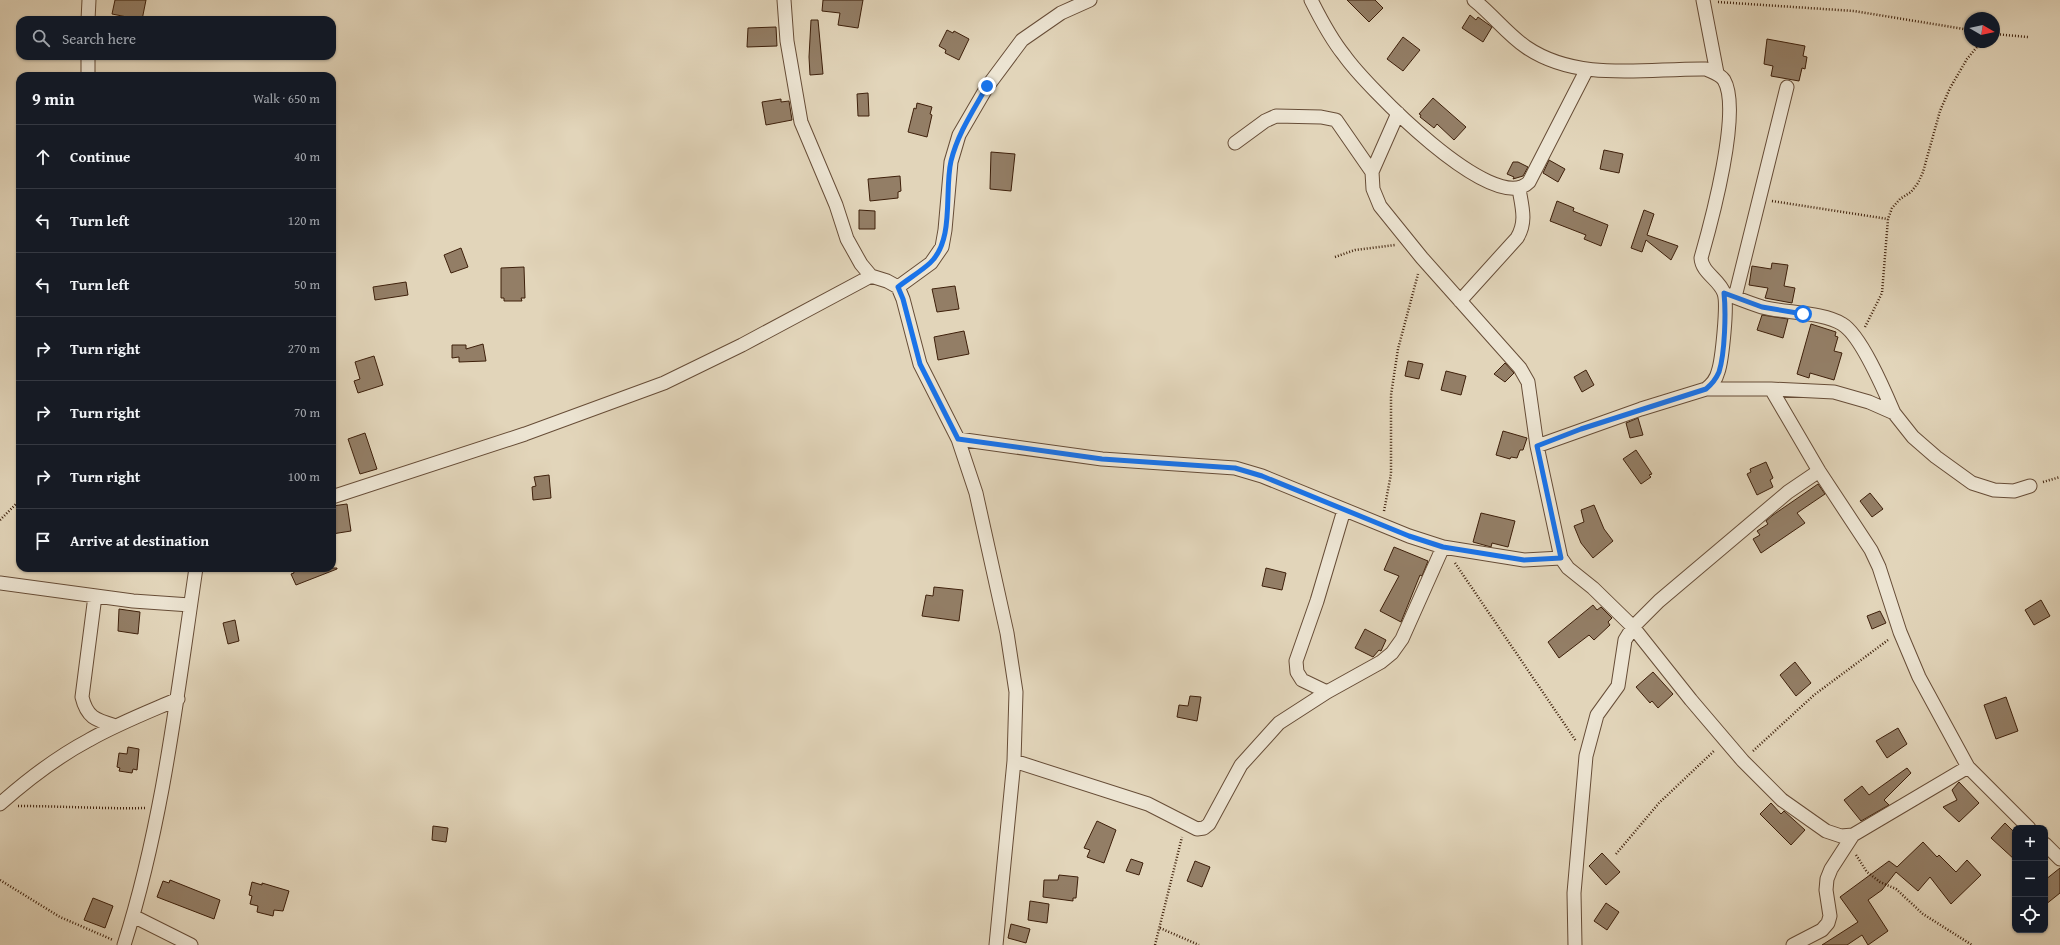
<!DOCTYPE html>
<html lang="en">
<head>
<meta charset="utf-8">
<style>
  body { margin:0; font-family:"Gentium Book Plus",serif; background:#242831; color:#f1f3f6 }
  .controls { position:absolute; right:12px; bottom:12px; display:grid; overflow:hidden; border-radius:8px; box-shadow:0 1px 3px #0004 }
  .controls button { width:36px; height:36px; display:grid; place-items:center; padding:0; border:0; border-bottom:1px solid #363941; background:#171b24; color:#f1f3f6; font:20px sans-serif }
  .compass { position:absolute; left:1964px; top:12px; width:36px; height:36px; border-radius:50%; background:#171b24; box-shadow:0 1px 3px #0004; rotate:99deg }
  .stop { position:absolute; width:12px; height:12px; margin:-9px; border:3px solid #1a73e8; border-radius:50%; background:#fff }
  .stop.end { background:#1a73e8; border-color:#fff; box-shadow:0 1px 4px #0008 }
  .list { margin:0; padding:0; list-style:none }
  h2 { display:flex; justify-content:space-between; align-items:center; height:52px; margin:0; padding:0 16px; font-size:17px }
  h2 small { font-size:13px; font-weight:400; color:#9ea1a6 }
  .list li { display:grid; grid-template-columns:26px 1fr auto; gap:12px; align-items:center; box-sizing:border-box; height:64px; padding:0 16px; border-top:1px solid #363941 }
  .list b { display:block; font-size:15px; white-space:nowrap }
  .list em { font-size:13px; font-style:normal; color:#9ea1a6 }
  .icon { flex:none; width:22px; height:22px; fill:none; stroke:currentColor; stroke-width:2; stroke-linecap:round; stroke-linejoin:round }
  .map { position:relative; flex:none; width:2060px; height:945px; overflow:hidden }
  .search { position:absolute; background:#171b24; box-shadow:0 1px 3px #0004; left:16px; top:16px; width:320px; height:44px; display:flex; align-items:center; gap:10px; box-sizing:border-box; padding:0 14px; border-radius:12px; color:#9ea1a6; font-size:15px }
  .panel { position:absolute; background:#171b24; box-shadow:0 1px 3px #0004; left:16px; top:72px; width:320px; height:500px; border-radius:12px }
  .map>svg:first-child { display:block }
  .building { fill:#937e66; stroke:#3e200b }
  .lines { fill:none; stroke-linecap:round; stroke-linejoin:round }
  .minor-casing { stroke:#674d37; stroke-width:15 }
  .path { stroke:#3e200b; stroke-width:2.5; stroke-dasharray:1 2; stroke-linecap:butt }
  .minor { stroke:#ece4d2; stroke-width:13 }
  .route { stroke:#1a73e8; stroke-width:5 }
</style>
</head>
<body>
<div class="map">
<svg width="2060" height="945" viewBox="0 0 2060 945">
  <rect width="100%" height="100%" fill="#e2d5ba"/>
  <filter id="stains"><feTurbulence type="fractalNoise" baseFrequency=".005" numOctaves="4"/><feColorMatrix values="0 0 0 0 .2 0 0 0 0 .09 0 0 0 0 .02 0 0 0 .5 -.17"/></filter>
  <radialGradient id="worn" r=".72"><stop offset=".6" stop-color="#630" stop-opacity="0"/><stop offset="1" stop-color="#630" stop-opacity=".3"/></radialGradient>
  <path class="building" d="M 115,0 L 146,0 L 142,20 L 112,14 Z
    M 823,0 L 863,0 L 858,28 L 838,25 L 840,13 L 822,11 Z
    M 1347,0 L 1375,0 L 1383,8 L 1369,22 Z
    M 1470,15 L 1476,20 L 1478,17 L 1492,27 L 1483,42 L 1462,28 Z
    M 811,20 L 818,20 L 823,74 L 810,75 L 809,57 Z
    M 776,27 L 777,46 L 747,47 L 748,28 Z
    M 947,30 L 953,33 L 954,31 L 969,39 L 959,60 L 945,53 L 946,50 L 939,46 Z
    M 1403,37 L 1420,50 L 1403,71 L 1387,59 Z
    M 1767,39 L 1805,46 L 1803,56 L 1807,57 L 1805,69 L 1802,68 L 1799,81 L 1771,76 L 1773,66 L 1764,64 Z
    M 868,93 L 869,116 L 858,116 L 857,94 Z
    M 1433,98 L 1466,127 L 1454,140 L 1437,124 L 1434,128 L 1420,117 L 1421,115 L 1419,114 Z
    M 781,99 L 781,102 L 789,101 L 792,120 L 766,125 L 762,102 Z
    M 917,103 L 932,107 L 930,114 L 932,115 L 927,137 L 908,132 L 914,108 L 916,109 Z
    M 1604,150 L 1623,154 L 1619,173 L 1600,169 Z
    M 991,152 L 1015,154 L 1011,191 L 990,189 Z
    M 1549,160 L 1565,169 L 1558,182 L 1543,173 Z
    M 1513,162 L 1518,162 L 1528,167 L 1523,176 L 1513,179 L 1514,177 L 1507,174 Z
    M 900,176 L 901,191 L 898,192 L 898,198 L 870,201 L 868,179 Z
    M 1557,201 L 1574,208 L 1573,211 L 1608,225 L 1601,246 L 1584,239 L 1586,235 L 1550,221 Z
    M 859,210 L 875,211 L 875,229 L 859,229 Z
    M 1644,210 L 1654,214 L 1647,235 L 1678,246 L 1671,260 L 1646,240 L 1642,252 L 1631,248 Z
    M 461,248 L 468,267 L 451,273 L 444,255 Z
    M 1772,263 L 1788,265 L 1784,286 L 1795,288 L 1792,303 L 1765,298 L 1768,288 L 1749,285 L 1752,266 L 1771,269 Z
    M 524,267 L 525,298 L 521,298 L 522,301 L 504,301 L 504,298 L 501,298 L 501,268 Z
    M 406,282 L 408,295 L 375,300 L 373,287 Z
    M 955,286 L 959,309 L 937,312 L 932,289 Z
    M 1762,315 L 1788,319 L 1783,338 L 1757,330 Z
    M 1811,324 L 1836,332 L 1835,336 L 1838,337 L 1834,351 L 1842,353 L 1834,380 L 1810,373 L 1809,378 L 1797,374 Z
    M 964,331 L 969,354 L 938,360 L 934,337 Z
    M 483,344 L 486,361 L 459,362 L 459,357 L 452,358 L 452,345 L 466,345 L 466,349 Z
    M 374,356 L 383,385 L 358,393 L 354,381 L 360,379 L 355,362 Z
    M 1408,361 L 1423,364 L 1419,379 L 1405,376 Z
    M 1505,363 L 1514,373 L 1505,382 L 1494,374 Z
    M 1586,370 L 1594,385 L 1582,392 L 1574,377 Z
    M 1446,371 L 1466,376 L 1461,395 L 1441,390 Z
    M 1638,418 L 1643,435 L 1630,438 L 1626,423 Z
    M 1503,431 L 1527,438 L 1523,450 L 1520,450 L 1517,458 L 1511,457 L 1510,459 L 1496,455 Z
    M 365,433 L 377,469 L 360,474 L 348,439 Z
    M 1636,450 L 1652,474 L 1649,475 L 1651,477 L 1641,484 L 1623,459 Z
    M 1766,462 L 1773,478 L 1770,480 L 1773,487 L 1757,495 L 1747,474 L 1751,472 L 1750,469 Z
    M 549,475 L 551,498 L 533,500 L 532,487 L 536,486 L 534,477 Z
    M 1818,484 L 1825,494 L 1797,513 L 1805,523 L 1761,553 L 1753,539 L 1760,535 L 1757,531 L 1768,524 L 1766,521 L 1773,515 Z
    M 1870,493 L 1883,509 L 1872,517 L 1860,501 Z
    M 347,504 L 351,531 L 332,534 L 332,506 Z
    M 1594,505 L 1604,529 L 1613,541 L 1593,558 L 1581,543 L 1574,526 L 1584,522 L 1581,510 Z
    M 1481,513 L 1515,521 L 1508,547 L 1492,543 L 1491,547 L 1473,542 Z
    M 1394,547 L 1428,561 L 1422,576 L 1420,575 L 1401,622 L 1380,611 L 1399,576 L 1384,570 Z
    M 293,568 L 337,568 L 337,569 L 296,585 L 291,574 L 294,573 Z
    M 1266,568 L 1286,573 L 1282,590 L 1262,586 Z
    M 934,587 L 963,590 L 959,621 L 922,616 L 926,595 L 933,596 Z
    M 2041,600 L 2050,616 L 2034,625 L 2025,610 Z
    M 1593,605 L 1597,610 L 1601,607 L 1612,618 L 1608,622 L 1610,625 L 1594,640 L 1589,635 L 1559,658 L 1548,642 Z
    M 119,609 L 140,612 L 138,634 L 118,631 Z
    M 1880,611 L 1886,623 L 1872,629 L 1867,616 Z
    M 235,620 L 239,641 L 228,644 L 223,623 Z
    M 1365,629 L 1386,640 L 1381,651 L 1379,650 L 1373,657 L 1355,648 Z
    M 1795,662 L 1811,683 L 1796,696 L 1780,675 Z
    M 1653,672 L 1673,694 L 1658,708 L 1652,701 L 1650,703 L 1636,687 Z
    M 1190,696 L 1201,697 L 1197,721 L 1177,717 L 1179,705 L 1188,706 Z
    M 2006,697 L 2018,731 L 1996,739 L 1984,705 Z
    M 1898,728 L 1907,744 L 1887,758 L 1876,741 Z
    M 128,747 L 139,749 L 137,770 L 133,769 L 132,773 L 119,771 L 120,768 L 117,767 L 119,753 L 127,754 Z
    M 1907,768 L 1911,773 L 1884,800 L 1889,805 L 1861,821 L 1844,800 L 1862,786 L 1869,795 Z
    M 1959,782 L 1979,803 L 1959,822 L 1943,807 L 1957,800 L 1952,790 Z
    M 1771,803 L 1781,814 L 1784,811 L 1805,830 L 1791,845 L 1760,814 Z
    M 1097,821 L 1116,830 L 1104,863 L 1087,857 L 1090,850 L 1084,848 Z
    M 2005,823 L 2015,833 L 2015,860 L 1991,838 Z
    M 433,826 L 448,828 L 446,842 L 432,840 Z
    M 1923,842 L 1937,857 L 1939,855 L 1956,872 L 1967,860 L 1981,875 L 1951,904 L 1930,877 L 1918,891 L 1896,872 L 1882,890 L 1868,900 L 1888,931 L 1868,945 L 1862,935 L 1847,945 L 1822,945 L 1858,922 L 1840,897 L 1889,861 L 1897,867 Z
    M 1602,853 L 1620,872 L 1606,885 L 1589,866 Z
    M 1131,859 L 1143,863 L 1139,875 L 1126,871 Z
    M 1195,861 L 1210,867 L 1202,887 L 1187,881 Z
    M 2060,868 L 2060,893 L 2045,905 L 2045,880 Z
    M 1059,875 L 1078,877 L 1076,898 L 1073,898 L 1073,901 L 1043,897 L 1044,880 L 1058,880 Z
    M 170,880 L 220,900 L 214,919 L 157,897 L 163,881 L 169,883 Z
    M 252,882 L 262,885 L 262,883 L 289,891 L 283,911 L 274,910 L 273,916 L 257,912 L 258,906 L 250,904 L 252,896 L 249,895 Z
    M 93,898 L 113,906 L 105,928 L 84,920 Z
    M 1030,901 L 1049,904 L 1047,923 L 1028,920 Z
    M 1606,903 L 1619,912 L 1607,930 L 1594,921 Z
    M 1011,924 L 1030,929 L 1026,943 L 1008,938 Z"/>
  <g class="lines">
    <g class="minor-casing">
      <path id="minor" d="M 784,0 L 787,41 L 801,122 L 836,205 L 847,239 L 861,264 L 871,276 L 887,281 L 898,287 L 903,299 L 920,364 L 958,439 L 976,493 L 1007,633 L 1016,692 L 1014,761 L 996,945
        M 1311,0 C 1320,18 1331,39 1344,55 C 1365,85 1494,218 1529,182 L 1587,69
        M 1474,0 C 1492,14 1507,34 1526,47 C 1579,83 1647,68 1706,69 C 1712,72 1720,74 1724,80 C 1742,110 1711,223 1701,258 C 1702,273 1719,279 1724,293 C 1728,304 1722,361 1718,372 C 1716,380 1712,384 1706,389
        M 1703,0 L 1717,73
        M 88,20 L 89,0
        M 88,56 L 88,76
        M 1235,143 L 1265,121 L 1276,116 L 1321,117 L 1336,120 L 1372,172 L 1373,189 L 1380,206 L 1422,258 L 1520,368 L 1528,382 L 1537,446 L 1561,558 L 1568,568 L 1593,588 L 1633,627 L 1691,700 L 1743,761 L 1782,800 L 1826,831 L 1841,836 L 1853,835 L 1968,767
        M 1372,172 L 1398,113
        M 898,287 L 931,263 L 942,247 L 945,230 L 951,162 L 959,135 L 987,87 L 1022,40 L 1061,13 L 1090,0
        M 1724,293 C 1737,298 1749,303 1762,307 C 1784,313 1823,312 1842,324 C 1861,335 1885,392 1894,413
        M 1735,297 L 1787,87
        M 1460,301 L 1517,238 C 1527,222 1522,207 1519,189
        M 1771,389 L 1819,471 L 1871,550 L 1879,567 L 1900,632 L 1919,677 L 1968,767 L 2029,828
        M 958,439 L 1102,459 L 1235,468 L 1262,476 L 1409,536 L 1443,547 L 1524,560 L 1561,558
        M 1537,446 L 1641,409 L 1706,389 L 1771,389 L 1834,392 L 1869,402 L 1894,413 L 1913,437 L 1936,457 L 1972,483 L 1994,490 L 2014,491 L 2030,486
        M 332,497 L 525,434 L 664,383 L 742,345 L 871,276
        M 0,583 L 133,601 L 190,605
        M 95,596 L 82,697 C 87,718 96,720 116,726
        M 1327,692 L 1302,680 L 1297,672 L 1296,661 L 1317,601 L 1344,510
        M 1014,761 L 1148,804 L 1197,829 L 1204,828 L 1209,824 L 1241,765 L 1279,723 L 1327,692 L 1381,662 L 1392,653 L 1402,639 L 1443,547
        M 0,804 C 27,780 57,757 89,740 C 117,724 148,712 178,699
        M 2045,844 L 2060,859
        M 133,916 L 191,945
        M 124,945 C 163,822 177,696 196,568
        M 1575,945 L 1574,893 L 1586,756 L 1597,715 L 1618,686 L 1625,640 L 1633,627 L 1659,601 L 1788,492 L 1819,471
        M 1793,945 L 1822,930 L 1828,923 L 1830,916 L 1826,890 L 1827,879 L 1831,869 L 1853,835"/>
    </g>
    <path class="path" d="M 1718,2 L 1854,11 L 1970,30
      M 1994,34 L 2028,37
      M 1772,201 L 1888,219
      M 1335,257 L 1355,250 L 1395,245
      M 1865,327 L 1882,293 L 1888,219 L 1892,208 L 1900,199 L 1911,192 L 1918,183 L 1923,172 L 1940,111 L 1950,88 L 1967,59 L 1981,42
      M 2043,482 L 2060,477
      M 1384,511 L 1391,474 L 1391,395 L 1398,349 L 1418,274
      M 0,520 L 20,500
      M 1455,563 L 1576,741
      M 1753,751 L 1814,695 L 1888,640
      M 18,806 C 61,806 103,809 145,808
      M 1616,854 L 1659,803 L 1715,750
      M 1856,855 L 1867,872 L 1880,882 L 1896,889 L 1923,914 L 1972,945
      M 0,880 L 60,917 L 113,940
      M 1160,928 L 1199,945
      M 1155,945 L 1182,837"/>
    <use href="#minor" class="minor"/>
  </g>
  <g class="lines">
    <path class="route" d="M 987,86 C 973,111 958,133 951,161 C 944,191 955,240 930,263 C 920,272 908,279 898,287 L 903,299 L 920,364 L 958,439 L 1102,459 L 1235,468 L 1262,476 L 1409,536 L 1443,547 L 1524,560 L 1561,558 L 1537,446 L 1581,429 L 1706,389 C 1712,384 1716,379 1719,372 C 1725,353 1726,312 1724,293 L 1762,307 L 1803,314"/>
  </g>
  <rect width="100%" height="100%" filter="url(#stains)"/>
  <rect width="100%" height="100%" fill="url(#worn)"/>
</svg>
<div class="controls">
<button>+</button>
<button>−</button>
<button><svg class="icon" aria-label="locate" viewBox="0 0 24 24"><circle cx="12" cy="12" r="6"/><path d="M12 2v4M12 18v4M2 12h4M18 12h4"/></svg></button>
</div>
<svg class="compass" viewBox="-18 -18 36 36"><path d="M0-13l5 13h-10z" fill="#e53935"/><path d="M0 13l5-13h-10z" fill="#9ea1a6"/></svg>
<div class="stop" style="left:1803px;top:314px"></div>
<div class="stop end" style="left:987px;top:86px"></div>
<div class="search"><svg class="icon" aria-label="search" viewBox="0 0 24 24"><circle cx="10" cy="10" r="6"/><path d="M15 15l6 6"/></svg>Search here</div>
<section class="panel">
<h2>9 min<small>Walk · 650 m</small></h2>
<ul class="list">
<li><svg class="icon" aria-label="ahead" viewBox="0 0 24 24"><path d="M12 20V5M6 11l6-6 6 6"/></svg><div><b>Continue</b></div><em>40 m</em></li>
<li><svg class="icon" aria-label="left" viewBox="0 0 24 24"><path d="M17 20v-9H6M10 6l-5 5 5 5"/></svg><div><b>Turn left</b></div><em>120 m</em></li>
<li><svg class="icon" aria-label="left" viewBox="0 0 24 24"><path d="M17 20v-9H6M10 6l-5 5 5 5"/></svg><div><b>Turn left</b></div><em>50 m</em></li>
<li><svg class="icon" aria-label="right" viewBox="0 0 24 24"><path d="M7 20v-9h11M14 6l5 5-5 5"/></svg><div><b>Turn right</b></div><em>270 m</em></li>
<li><svg class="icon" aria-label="right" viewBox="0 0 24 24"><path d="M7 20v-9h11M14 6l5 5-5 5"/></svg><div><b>Turn right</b></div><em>70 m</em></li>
<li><svg class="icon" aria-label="right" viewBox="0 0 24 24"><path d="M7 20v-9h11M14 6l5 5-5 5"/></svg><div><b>Turn right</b></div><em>100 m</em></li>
<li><svg class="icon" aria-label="arrive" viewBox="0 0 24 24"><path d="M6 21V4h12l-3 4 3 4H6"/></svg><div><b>Arrive at destination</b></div></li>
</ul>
</section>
</div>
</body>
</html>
